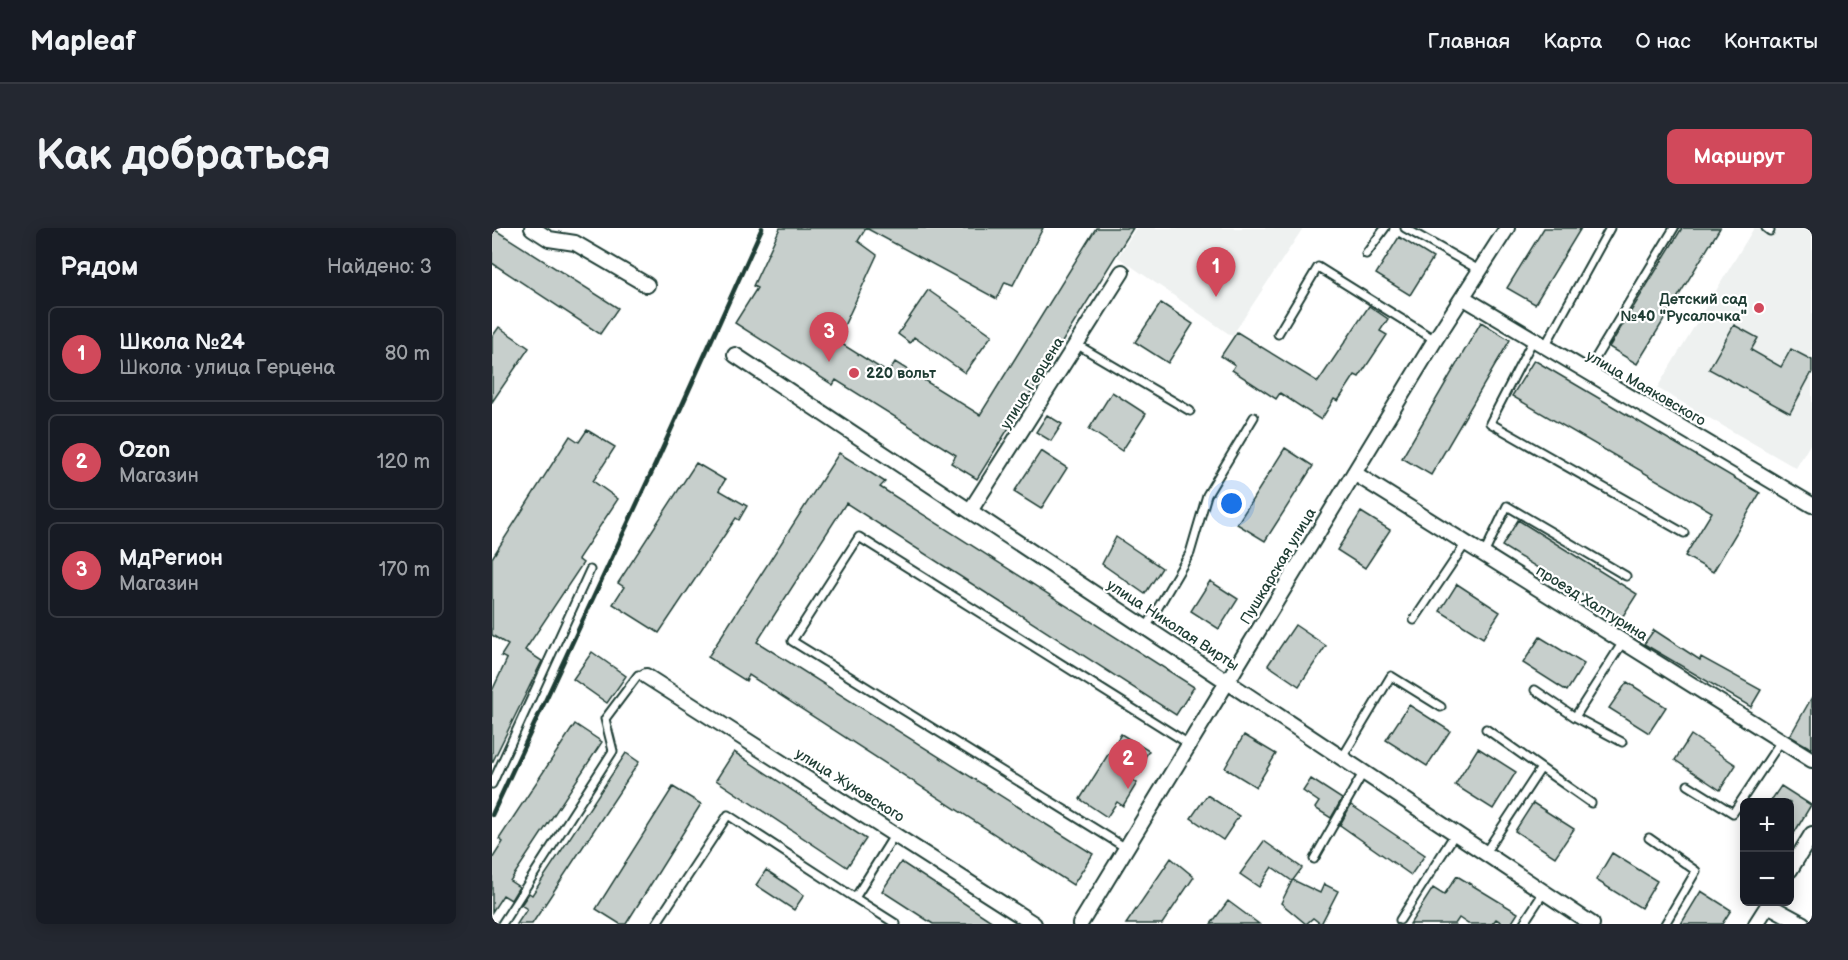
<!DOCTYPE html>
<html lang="ru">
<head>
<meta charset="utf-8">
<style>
  body { margin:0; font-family:"Balsamiq Sans",sans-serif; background:#242831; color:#f1f3f6 }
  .controls { position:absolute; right:18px; bottom:18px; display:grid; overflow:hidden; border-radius:9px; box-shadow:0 3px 15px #0003 }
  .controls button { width:54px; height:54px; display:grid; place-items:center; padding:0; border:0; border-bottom:2px solid #363941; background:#171b24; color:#f1f3f6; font:30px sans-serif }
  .you { position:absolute; left:740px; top:276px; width:21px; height:21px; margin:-15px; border:4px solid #fff; border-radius:50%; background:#1a73e8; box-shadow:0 0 0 9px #1a73e833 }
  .badge { display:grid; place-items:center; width:39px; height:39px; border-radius:50%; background:#d1495b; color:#fff; font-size:20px; font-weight:700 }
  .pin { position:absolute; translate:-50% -50px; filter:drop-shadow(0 2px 3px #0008) }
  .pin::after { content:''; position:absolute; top:32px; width:21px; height:18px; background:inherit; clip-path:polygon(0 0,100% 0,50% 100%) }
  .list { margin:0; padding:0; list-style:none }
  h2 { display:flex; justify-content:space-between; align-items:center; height:78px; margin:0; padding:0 24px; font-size:26px }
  h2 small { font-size:20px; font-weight:400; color:#9ea1a6 }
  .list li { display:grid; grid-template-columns:39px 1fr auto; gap:18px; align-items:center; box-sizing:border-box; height:96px; margin:0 12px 12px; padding:0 12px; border:2px solid #363941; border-radius:9px }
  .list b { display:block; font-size:22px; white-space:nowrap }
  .list p { margin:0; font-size:20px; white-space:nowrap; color:#9ea1a6 }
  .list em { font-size:20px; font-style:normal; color:#9ea1a6 }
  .map { position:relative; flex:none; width:1320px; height:696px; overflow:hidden; border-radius:9px }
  header { display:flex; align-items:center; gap:36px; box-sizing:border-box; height:84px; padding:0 30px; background:#171b24; border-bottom:2px solid #363941 }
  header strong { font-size:28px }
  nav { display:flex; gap:33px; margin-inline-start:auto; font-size:21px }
  .intro { display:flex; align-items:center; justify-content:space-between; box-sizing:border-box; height:144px; padding:0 36px }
  h1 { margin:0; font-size:42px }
  .button { padding:15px 27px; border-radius:9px; background:#d1495b; color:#fff; font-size:21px; font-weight:700 }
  main { display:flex; gap:36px; padding:0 36px }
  aside { flex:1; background:#171b24; border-radius:9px; box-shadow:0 3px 15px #0003 }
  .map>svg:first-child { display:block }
  .built { fill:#eef1f0 }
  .building { fill:#c7cfcc; stroke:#1f3d34; stroke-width:1.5 }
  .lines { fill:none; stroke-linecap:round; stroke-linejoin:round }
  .lane-casing { stroke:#1f3d34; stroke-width:11 }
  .street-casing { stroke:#1f3d34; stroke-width:18 }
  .lane { stroke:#fff; stroke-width:7 }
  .street { stroke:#fff; stroke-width:14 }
  .rail { stroke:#1f3d34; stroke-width:4.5 }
  .poi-dot { fill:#d1495b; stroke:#fff; stroke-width:2 }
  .labels { text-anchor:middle; stroke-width:4.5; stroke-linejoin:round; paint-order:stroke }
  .poi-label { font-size:15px; font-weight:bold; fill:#1f3d34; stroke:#fff; text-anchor:end }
  .street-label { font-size:15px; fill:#1f3d34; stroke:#fff }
</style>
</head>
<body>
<header>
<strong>Mapleaf</strong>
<nav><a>Главная</a><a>Карта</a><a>О нас</a><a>Контакты</a></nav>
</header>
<div class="intro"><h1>Как добраться</h1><a class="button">Маршрут</a></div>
<main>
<aside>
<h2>Рядом<small>Найдено: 3</small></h2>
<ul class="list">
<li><span class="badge">1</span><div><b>Школа №24</b><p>Школа · улица Герцена</p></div><em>80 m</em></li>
<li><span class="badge">2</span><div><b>Ozon</b><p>Магазин</p></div><em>120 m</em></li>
<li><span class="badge">3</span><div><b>МдРегион</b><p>Магазин</p></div><em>170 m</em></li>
</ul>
</aside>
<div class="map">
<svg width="1320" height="696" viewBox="0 0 1320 696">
  <rect width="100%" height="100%" fill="#fff"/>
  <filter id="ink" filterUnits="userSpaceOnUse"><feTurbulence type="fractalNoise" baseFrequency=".0167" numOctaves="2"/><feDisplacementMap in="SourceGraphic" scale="12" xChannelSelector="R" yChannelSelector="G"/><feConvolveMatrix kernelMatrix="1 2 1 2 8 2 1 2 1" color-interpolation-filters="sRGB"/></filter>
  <g filter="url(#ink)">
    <path class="built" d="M 644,0 L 811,0 L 740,108 L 626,29 Z
      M 1262,0 L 1320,0 L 1320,213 L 1304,240 L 1165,160 Z"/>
    <path class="building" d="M 0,0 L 126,80 L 108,106 L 0,35 Z
      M 288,0 L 551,0 L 521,57 L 513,54 L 505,71 L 374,0 L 366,13 L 385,27 L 345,113 L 396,145 L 403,134 L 488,187 L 604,0 L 641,0 L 485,251 L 459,235 L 464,227 L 344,152 L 341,157 L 243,95 L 265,60 L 261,58 Z
      M 1052,0 L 1089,0 L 1043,76 L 1015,60 Z
      M 1190,0 L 1228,0 L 1145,136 L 1117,119 Z
      M 907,9 L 941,30 L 918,67 L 884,46 Z
      M 436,62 L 500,107 L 473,145 L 422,109 L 418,115 L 406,106 Z
      M 669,75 L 701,96 L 676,135 L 643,114 Z
      M 877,78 L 896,91 L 888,103 L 895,107 L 867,149 L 863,147 L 846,173 L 842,171 L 829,192 L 788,165 L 784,171 L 740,142 L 743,137 L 729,128 L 745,104 L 826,154 Z
      M 989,94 L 1018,112 L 939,247 L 910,230 Z
      M 1242,97 L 1266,110 L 1259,122 L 1289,139 L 1299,121 L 1320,132 L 1320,144 L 1298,185 L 1217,141 Z
      M 7,99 L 37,120 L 0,174 L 0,109 Z
      M 1042,132 L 1268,265 L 1221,344 L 1193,328 L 1220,284 L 1020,168 Z
      M 620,164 L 654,186 L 630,223 L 597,201 Z
      M 555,187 L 570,196 L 559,213 L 544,204 Z
      M 95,202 L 123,219 L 101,253 L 126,271 L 86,331 L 91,335 L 33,422 L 50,433 L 0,535 L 0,463 L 15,431 L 9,428 L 16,417 L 0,407 L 0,330 L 78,208 L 87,214 Z
      M 793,220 L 821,238 L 773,313 L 745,296 Z
      M 549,223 L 575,240 L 549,281 L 522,264 Z
      M 347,225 L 393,254 L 388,259 L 702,459 L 684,487 L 354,275 L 265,414 L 601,626 L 581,657 L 257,447 L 254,453 L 216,429 Z
      M 204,235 L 233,252 L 227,262 L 255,278 L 247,292 L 244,290 L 167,405 L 121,376 L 132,359 L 126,355 Z
      M 869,284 L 898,302 L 873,340 L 845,322 Z
      M 1026,292 L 1145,366 L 1129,391 L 1010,318 Z
      M 624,309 L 670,340 L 653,366 L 610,336 Z
      M 718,353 L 746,371 L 727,401 L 699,383 Z
      M 965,356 L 1008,384 L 991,410 L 948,383 Z
      M 803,397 L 834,418 L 807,458 L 776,437 Z
      M 1162,402 L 1208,432 L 1209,429 L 1269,462 L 1259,479 L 1152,416 Z
      M 1048,409 L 1092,436 L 1075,463 L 1031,435 Z
      M 100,424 L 134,448 L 115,475 L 81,451 Z
      M 1135,454 L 1174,479 L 1157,505 L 1117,480 Z
      M 1320,469 L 1320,521 L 1298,508 Z
      M 917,477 L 958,503 L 935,538 L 894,512 Z
      M 83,496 L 110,514 L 18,653 L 27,659 L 19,672 L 11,667 L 0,684 L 0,631 L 11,614 L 7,611 Z
      M 629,506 L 657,523 L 639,551 L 645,555 L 631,578 L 625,574 L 615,589 L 588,571 Z
      M 752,507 L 784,526 L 764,559 L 733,540 Z
      M 1199,507 L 1244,537 L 1228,562 L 1183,532 Z
      M 986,520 L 1024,544 L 1001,581 L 963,557 Z
      M 242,524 L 374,611 L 355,639 L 224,552 Z
      M 134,525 L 147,534 L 40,696 L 25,696 L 35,681 L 29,677 L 37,665 L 40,667 Z
      M 819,551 L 850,571 L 839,590 L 823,580 L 827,574 L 811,563 Z
      M 1289,558 L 1319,577 L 1298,612 L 1298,574 L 1278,574 Z
      M 181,559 L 209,576 L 134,696 L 128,696 L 104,681 Z
      M 715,567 L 747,588 L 731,612 L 699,590 Z
      M 1041,575 L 1082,601 L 1063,629 L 1023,603 Z
      M 859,577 L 933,627 L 919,647 L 848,597 Z
      M 772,613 L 810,640 L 801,652 L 828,665 L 832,656 L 846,663 L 829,696 L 821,690 L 814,696 L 789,675 L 800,653 L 780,639 L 767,659 L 748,646 Z
      M 1120,625 L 1165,653 L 1149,680 L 1104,652 Z
      M 679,630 L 702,649 L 670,696 L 634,696 Z
      M 409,634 L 504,696 L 441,696 L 390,663 Z
      M 274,642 L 312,667 L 302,682 L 264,657 Z
      M 965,648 L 1026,685 L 1019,696 L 1012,696 L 1004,691 L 1000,696 L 976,696 L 967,690 L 963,696 L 918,696 L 941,660 L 952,667 Z
      M 1209,663 L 1239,682 L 1230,696 L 1189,696 Z
      M 736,673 L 767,696 L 719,696 Z"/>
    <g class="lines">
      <g class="lane-casing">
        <path id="lane" d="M 913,0 L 989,43
          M 1274,0 L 1278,3
          M 874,26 L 893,0
          M 786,106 L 826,39 L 943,112
          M 1041,112 L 998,195 L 1192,305
          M 584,116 L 698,183
          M 1053,118 L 1118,0
          M 1095,144 L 1182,0
          M 992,326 L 1015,278 L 1134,348
          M 922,392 L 974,315
          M 654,400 L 698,325 L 715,267 L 762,189
          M 1043,462 L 1083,489 L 1131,414
          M 1083,489 L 1130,514
          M 994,501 L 1049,540
          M 850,530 L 899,448 L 949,479
          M 0,556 L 98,342
          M 1196,557 L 1241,585 L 1289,513
          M 1157,610 L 1204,643 L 1173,696
          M 634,620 L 300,413 L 367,309 L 697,516
          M 993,625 L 1049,540 L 1099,575
          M 822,631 L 871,545
          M 363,670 L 404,696
          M 908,692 L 963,606
          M 10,696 L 121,523 L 113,491 L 146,447 L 154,448
          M 164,696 L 236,587 L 363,670 L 403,606
          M 1031,696 L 1052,664"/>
      </g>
      <g class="street-casing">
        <path id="street" d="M 40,0 L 57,11 L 83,15 L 155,57
          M 972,70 L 1320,277
          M 243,127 L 1100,696
          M 862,245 L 1320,532
          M 478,283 L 630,44
          M 154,448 L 542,696
          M 1298,642 L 1320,606
          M 1276,677 L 1311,696
          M 588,696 L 943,112 L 1015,0
          M 1264,696 L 1278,674"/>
      </g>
      <use href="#lane" class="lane"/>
      <use href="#street" class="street"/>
      <path class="rail" d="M 0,587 L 164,235 L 270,0"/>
    </g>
  </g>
  <g class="poi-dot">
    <circle cx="1267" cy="80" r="6"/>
    <circle cx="362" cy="145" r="6"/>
  </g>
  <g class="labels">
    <g class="poi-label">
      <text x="1255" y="76">Детский сад<tspan x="1255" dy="17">№40 "Русалочка"</tspan></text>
      <text x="374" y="150" text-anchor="start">220 вольт</text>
    </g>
    <g class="street-label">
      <text transform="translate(540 155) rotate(-58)" y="5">улица Герцена</text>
      <text transform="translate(1154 160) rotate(30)" y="5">улица Маяковского</text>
      <text transform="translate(786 338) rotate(-59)" y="5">Пушкарская улица</text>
      <text transform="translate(1100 375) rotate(32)" y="5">проезд Халтурина</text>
      <text transform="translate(681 397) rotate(33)" y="5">улица Николая Вирты</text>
      <text transform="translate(358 557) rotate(32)" y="5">улица Жуковского</text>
    </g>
  </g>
</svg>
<div class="controls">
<button>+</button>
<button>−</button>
</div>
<div class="you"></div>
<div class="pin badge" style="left:724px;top:69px">1</div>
<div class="pin badge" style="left:636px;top:561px">2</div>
<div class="pin badge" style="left:337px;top:134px">3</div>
</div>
</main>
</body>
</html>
